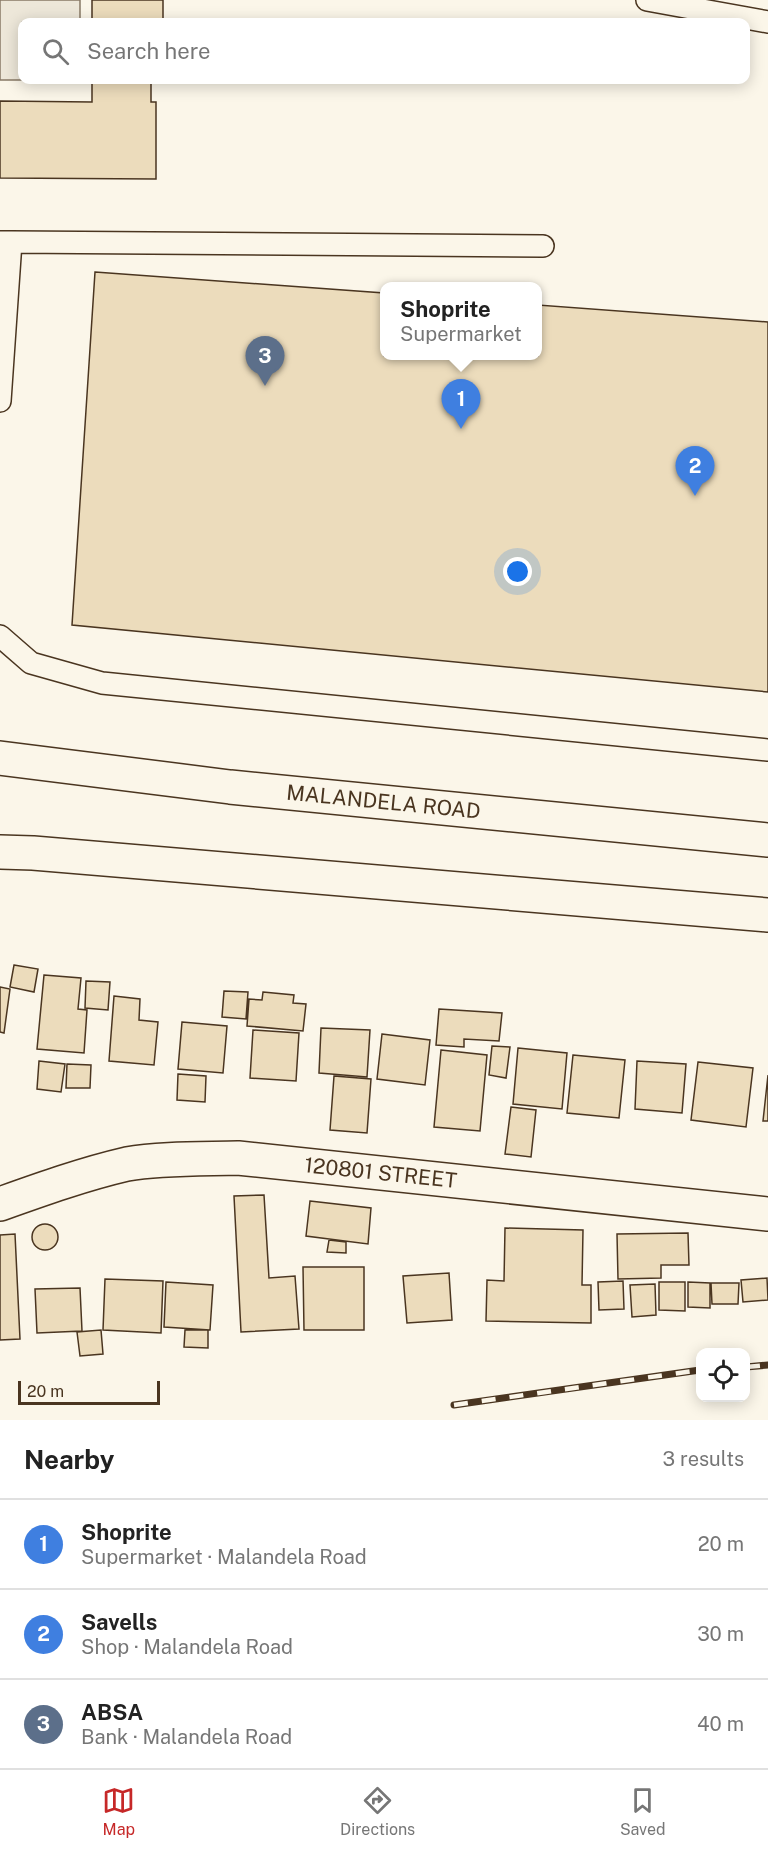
<!DOCTYPE html>
<html lang="en">
<head>
<meta charset="utf-8">
<style>
  body { margin:0; font-family:"Public Sans",sans-serif; background:#f6f6f6; color:#222 }
  .controls { position:absolute; right:18px; bottom:18px; display:grid; overflow:hidden; border-radius:12px; box-shadow:0 3px 15px #0003 }
  .controls button { width:54px; height:54px; display:grid; place-items:center; padding:0; border:0; border-bottom:2px solid #e0e0e0; background:#fff; color:#222; font:30px sans-serif }
  .scale { position:absolute; left:18px; bottom:15px; width:142px; box-sizing:border-box; padding-left:6px; border:3px solid #4a3520; border-top:0; font-size:16px; line-height:21px; white-space:nowrap; color:#4a3520; -webkit-text-stroke:4px #fbf6e9; paint-order:stroke }
  .you { position:absolute; left:518px; top:572px; width:21px; height:21px; margin:-15px; border:4px solid #fff; border-radius:50%; background:#1a73e8; box-shadow:0 0 0 9px #1a73e833 }
  .badge { display:grid; place-items:center; width:39px; height:39px; border-radius:50%; background:#c62828; color:#fff; font-size:20px; font-weight:700 }
  .pin { position:absolute; translate:-50% -50px; filter:drop-shadow(0 2px 3px #0008) }
  .pin::after { content:''; position:absolute; top:32px; width:21px; height:18px; background:inherit; clip-path:polygon(0 0,100% 0,50% 100%) }
  .popup { position:absolute; left:380px; top:282px; width:162px; height:78px; box-sizing:border-box; display:grid; place-content:center; border-radius:12px; background:#fff; filter:drop-shadow(0 2px 4px #0005); font-size:20px; white-space:nowrap; color:#767676 }
  .popup b { font-size:22px; color:#222 }
  .popup::after { content:''; position:absolute; left:50%; top:100%; margin-left:-12px; border:12px solid transparent; border-top-color:#fff }
  .list { margin:0; padding:0; list-style:none }
  h2 { display:flex; justify-content:space-between; align-items:center; height:78px; margin:0; padding:0 24px; font-size:26px }
  h2 small { font-size:20px; font-weight:400; color:#767676 }
  .list li { display:grid; grid-template-columns:39px 1fr auto; gap:18px; align-items:center; box-sizing:border-box; height:90px; padding:0 24px; border-top:2px solid #e0e0e0 }
  .list b { display:block; font-size:22px; white-space:nowrap }
  .list p { margin:0; font-size:20px; white-space:nowrap; color:#767676 }
  .list em { font-size:20px; font-style:normal; color:#767676 }
  .icon { flex:none; width:33px; height:33px; fill:none; stroke:currentColor; stroke-width:2; stroke-linecap:round; stroke-linejoin:round }
  .map { position:relative; flex:none; width:768px; height:1420px; overflow:hidden }
  .search { position:absolute; background:#fff; box-shadow:0 3px 15px #0003; left:18px; right:18px; top:18px; height:66px; display:flex; align-items:center; gap:15px; box-sizing:border-box; padding:0 21px; border-radius:12px; color:#767676; font-size:22px }
  .sheet { height:348px; background:#fff }
  nav { display:flex; justify-content:space-around; align-items:center; box-sizing:border-box; height:84px; border-top:2px solid #e0e0e0; background:#fff; font-size:16px; color:#767676 }
  nav a { display:grid; justify-items:center; gap:3px }
  nav .on { color:#c62828 }
  .map>svg:first-child { display:block }
  .parking { fill:#ede7d9; stroke:#887966; stroke-width:1.5 }
  .building { fill:#ecdcbc; stroke:#4a3520; stroke-width:1.5 }
  .lines { fill:none; stroke-linecap:round; stroke-linejoin:round }
  .service-casing { stroke:#4a3520; stroke-width:24 }
  .minor-casing { stroke:#4a3520; stroke-width:36 }
  .secondary-casing { stroke:#4a3520; stroke-width:36 }
  .service { stroke:#fbf6e9; stroke-width:21 }
  .minor { stroke:#fbf6e9; stroke-width:33 }
  .secondary { stroke:#fbf6e9; stroke-width:33 }
  .rail-casing { stroke:#4a3520; stroke-width:7 }
  .rail { stroke:#fbf6e9; stroke-width:4.5; stroke-dasharray:14; stroke-linecap:butt }
  .labels { text-anchor:middle; stroke-width:4.5; stroke-linejoin:round; paint-order:stroke }
  .street-label { font-size:21px; fill:#4a3520; stroke:#fbf6e9 }
</style>
</head>
<body>
<div class="map">
<svg width="768" height="1420" viewBox="0 0 768 1420">
  <rect width="100%" height="100%" fill="#fbf6e9"/>
  <path class="parking" d="M 0,0 L 80,0 L 80,22 L 22,22 L 22,80 L 80,80 L 0,80 Z"/>
  <path class="building" d="M 92,0 L 163,0 L 163,22 L 92,22 Z
    M 92,80 L 151,80 L 151,102 L 156,102 L 156,179 L 0,178 L 0,101 L 92,102 Z
    M 95,272 L 384,293 L 384,356 L 538,356 L 538,305 L 768,322 L 768,692 L 72,625 Z
    M 14,965 L 38,969 L 34,992 L 10,987 Z
    M 44,975 L 81,978 L 78,1009 L 87,1010 L 84,1053 L 37,1049 Z
    M 86,981 L 110,982 L 108,1010 L 85,1008 Z
    M 0,987 L 10,989 L 4,1033 L 0,1032 Z
    M 224,991 L 248,992 L 246,1019 L 222,1017 Z
    M 263,992 L 294,995 L 293,1003 L 306,1004 L 303,1031 L 247,1026 L 249,999 L 262,1000 Z
    M 114,996 L 140,999 L 139,1020 L 158,1022 L 154,1065 L 109,1061 Z
    M 439,1009 L 502,1013 L 499,1041 L 464,1039 L 464,1047 L 436,1045 Z
    M 182,1022 L 227,1026 L 223,1073 L 178,1069 Z
    M 321,1028 L 370,1030 L 367,1077 L 319,1073 Z
    M 253,1030 L 299,1033 L 296,1081 L 250,1078 Z
    M 382,1034 L 430,1040 L 425,1085 L 377,1079 Z
    M 492,1046 L 510,1047 L 506,1078 L 489,1075 Z
    M 518,1048 L 567,1053 L 562,1109 L 513,1104 Z
    M 441,1050 L 487,1055 L 480,1131 L 434,1127 Z
    M 573,1055 L 625,1060 L 619,1118 L 567,1113 Z
    M 39,1061 L 65,1064 L 61,1092 L 37,1089 Z
    M 637,1061 L 686,1064 L 682,1113 L 635,1109 Z
    M 698,1062 L 753,1068 L 746,1127 L 691,1120 Z
    M 67,1064 L 91,1065 L 90,1088 L 66,1088 Z
    M 178,1074 L 206,1076 L 205,1102 L 177,1100 Z
    M 768,1075 L 768,1121 L 763,1121 Z
    M 334,1076 L 371,1079 L 367,1133 L 330,1130 Z
    M 511,1107 L 536,1110 L 531,1157 L 505,1154 Z
    M 264,1195 L 269,1278 L 295,1276 L 299,1329 L 241,1332 L 234,1196 Z
    M 310,1201 L 371,1208 L 368,1244 L 306,1236 Z
    M32 1237a13 13 0 1 1 26 0a13 13 0 1 1-26 0Z
    M 505,1228 L 583,1230 L 582,1285 L 591,1285 L 591,1323 L 486,1321 L 487,1280 L 504,1281 Z
    M 688,1233 L 689,1265 L 661,1265 L 661,1278 L 618,1279 L 617,1234 Z
    M 15,1234 L 20,1339 L 0,1340 L 0,1235 Z
    M 329,1240 L 346,1242 L 346,1253 L 327,1252 Z
    M 303,1267 L 364,1267 L 364,1330 L 304,1330 Z
    M 449,1273 L 452,1320 L 407,1323 L 403,1276 Z
    M 767,1278 L 768,1300 L 743,1302 L 741,1280 Z
    M 105,1279 L 163,1281 L 161,1333 L 103,1330 Z
    M 623,1281 L 624,1309 L 599,1310 L 598,1282 Z
    M 166,1282 L 213,1285 L 210,1330 L 164,1327 Z
    M 659,1282 L 685,1282 L 685,1311 L 659,1310 Z
    M 688,1282 L 710,1283 L 710,1308 L 688,1307 Z
    M 711,1283 L 739,1283 L 738,1304 L 712,1304 Z
    M 655,1284 L 656,1315 L 632,1317 L 630,1285 Z
    M 80,1288 L 82,1331 L 37,1333 L 35,1289 Z
    M 101,1330 L 103,1354 L 80,1356 L 77,1332 Z
    M 185,1330 L 208,1330 L 208,1348 L 184,1347 Z"/>
  <g class="lines">
    <g class="service-casing">
      <path id="service" d="M 647,0 L 768,22
        M 0,242 L 11,242 L 0,401
        M 11,242 L 543,246
        M 0,636 L 31,663 L 102,683 L 768,750"/>
    </g>
    <g class="minor-casing">
      <g id="minor">
        <path id="s1" d="M 0,1204 C 42,1189 84,1174 127,1164 C 160,1158 204,1159 238,1158 L 768,1214"/>
      </g>
    </g>
    <g class="secondary-casing">
      <g id="secondary">
        <path id="s2" d="M 0,758 L 230,787 L 768,840"/>
        <path d="M 0,852 L 33,853 L 768,915"/>
      </g>
    </g>
    <use href="#service" class="service"/>
    <use href="#minor" class="minor"/>
    <use href="#secondary" class="secondary"/>
    <g class="rail-casing">
      <path id="rail" d="M 746,1367 L 768,1365
        M 454,1405 L 700,1370"/>
    </g>
    <use href="#rail" class="rail"/>
  </g>
  <g class="labels">
    <g class="street-label">
      <text dy="7" stroke="none"><textPath href="#s2" startOffset="386">MALANDELA ROAD</textPath></text>
      <text dy="7" stroke="none"><textPath href="#s1" startOffset="388">120801 STREET</textPath></text>
    </g>
  </g>
</svg>
<div class="controls">
<button><svg class="icon" aria-label="locate" viewBox="0 0 24 24"><circle cx="12" cy="12" r="6"/><path d="M12 2v4M12 18v4M2 12h4M18 12h4"/></svg></button>
</div>
<div class="scale">20 m</div>
<div class="you"></div>
<div class="pin badge" style="left:461px;top:429px;background:#3f7fe0">1</div>
<div class="popup"><b>Shoprite</b>Supermarket</div>
<div class="pin badge" style="left:695px;top:496px;background:#3f7fe0">2</div>
<div class="pin badge" style="left:265px;top:386px;background:#5c6f8a">3</div>
<div class="search"><svg class="icon" aria-label="search" viewBox="0 0 24 24"><circle cx="10" cy="10" r="6"/><path d="M15 15l6 6"/></svg>Search here</div>
</div>
<section class="sheet">
<h2>Nearby<small>3 results</small></h2>
<ul class="list">
<li><span class="badge" style="background:#3f7fe0">1</span><div><b>Shoprite</b><p>Supermarket · Malandela Road</p></div><em>20 m</em></li>
<li><span class="badge" style="background:#3f7fe0">2</span><div><b>Savells</b><p>Shop · Malandela Road</p></div><em>30 m</em></li>
<li><span class="badge" style="background:#5c6f8a">3</span><div><b>ABSA</b><p>Bank · Malandela Road</p></div><em>40 m</em></li>
</ul>
</section>
<nav>
<a class="on"><svg class="icon" aria-label="map" viewBox="0 0 24 24"><path d="M3 6l6-2 6 2 6-2v14l-6 2-6-2-6 2zM9 4v14M15 6v14"/></svg>Map</a>
<a><svg class="icon" aria-label="directions" viewBox="0 0 24 24"><path d="M12 3l9 9-9 9-9-9zM9 14v-3h6M13 9l2 2-2 2"/></svg>Directions</a>
<a><svg class="icon" aria-label="saved" viewBox="0 0 24 24"><path d="M7 4h10v16l-5-4-5 4z"/></svg>Saved</a>
</nav>
</body>
</html>
